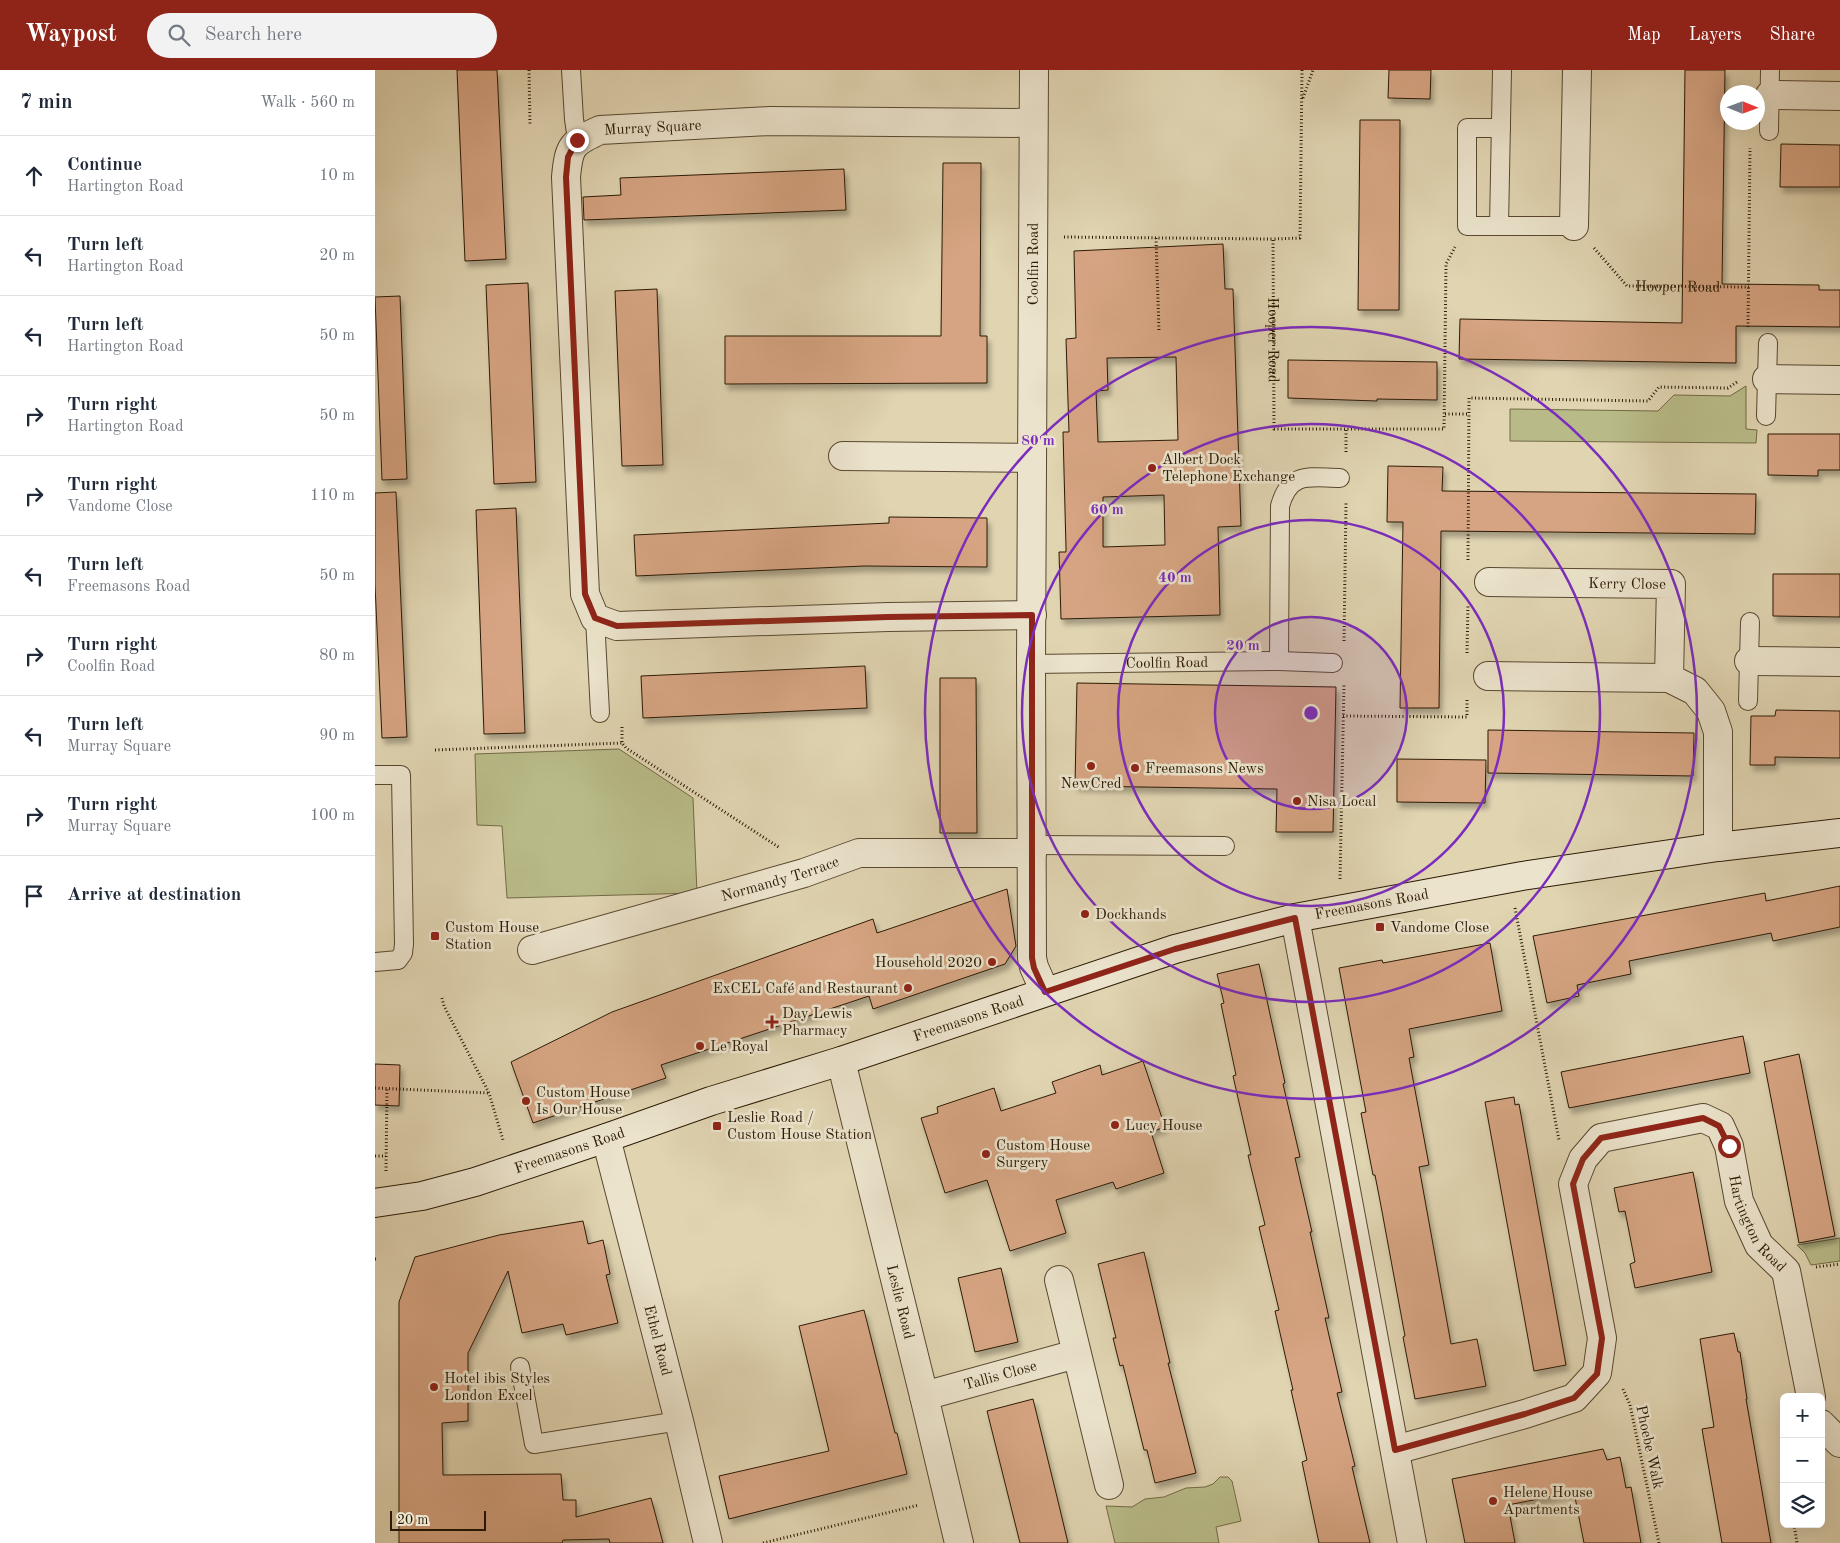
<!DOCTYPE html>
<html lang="en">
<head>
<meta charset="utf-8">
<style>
  body { margin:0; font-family:"Old Standard TT",serif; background:#f2f2f3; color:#1f2937 }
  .controls { position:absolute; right:15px; bottom:15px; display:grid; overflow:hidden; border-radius:8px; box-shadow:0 5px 20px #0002 }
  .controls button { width:45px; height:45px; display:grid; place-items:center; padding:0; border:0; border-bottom:1px solid #e0e1e3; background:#fff; color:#1f2937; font:25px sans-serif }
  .compass { position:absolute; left:1345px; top:15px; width:45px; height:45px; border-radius:50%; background:#fff; box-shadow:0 5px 20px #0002; rotate:91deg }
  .scale { position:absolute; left:15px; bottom:12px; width:96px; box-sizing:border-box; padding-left:5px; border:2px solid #2c1a05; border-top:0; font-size:14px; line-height:18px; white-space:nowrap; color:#2c1a05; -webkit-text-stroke:4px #ebe3cc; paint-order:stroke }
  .stop { position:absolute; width:15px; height:15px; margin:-11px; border:4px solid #8f2418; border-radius:50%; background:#fff }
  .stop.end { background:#8f2418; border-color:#fff; box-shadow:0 1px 5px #0008 }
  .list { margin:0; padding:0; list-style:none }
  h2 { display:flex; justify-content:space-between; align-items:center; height:65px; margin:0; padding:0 20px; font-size:21px }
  h2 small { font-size:16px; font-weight:400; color:#747a83 }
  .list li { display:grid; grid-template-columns:32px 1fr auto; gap:15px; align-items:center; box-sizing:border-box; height:80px; padding:0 20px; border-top:1px solid #e0e1e3 }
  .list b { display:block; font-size:19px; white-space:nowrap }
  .list p { margin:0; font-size:16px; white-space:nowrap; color:#747a83 }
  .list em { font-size:16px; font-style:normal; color:#747a83 }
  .icon { flex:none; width:28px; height:28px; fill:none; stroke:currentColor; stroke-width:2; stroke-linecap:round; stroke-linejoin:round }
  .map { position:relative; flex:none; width:1465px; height:1473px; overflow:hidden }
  header { display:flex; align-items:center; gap:30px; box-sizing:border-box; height:70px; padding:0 25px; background:#8f2418; color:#fff }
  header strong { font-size:24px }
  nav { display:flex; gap:28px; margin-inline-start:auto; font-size:18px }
  .search { width:350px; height:45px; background:#f2f2f3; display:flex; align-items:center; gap:12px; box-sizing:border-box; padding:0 18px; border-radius:28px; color:#747a83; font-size:19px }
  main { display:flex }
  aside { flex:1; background:#fff }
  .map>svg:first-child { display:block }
  .green { fill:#b8bb88; stroke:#726a46 }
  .building { fill:#d6a482; stroke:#2c1a05; fill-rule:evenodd; filter:url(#shadow) }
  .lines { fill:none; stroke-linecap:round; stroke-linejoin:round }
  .lane-casing { stroke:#594830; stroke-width:20 }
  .street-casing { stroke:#594830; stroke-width:30 }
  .secondary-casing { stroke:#2c1a05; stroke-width:30 }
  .path { stroke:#2c1a05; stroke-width:3; stroke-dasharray:1 2.5; stroke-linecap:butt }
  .lane { stroke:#ebe3cc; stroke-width:18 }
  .street { stroke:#ebe3cc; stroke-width:28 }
  .secondary { stroke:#ebe3cc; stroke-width:28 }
  .route { stroke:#8f2418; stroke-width:6 }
  .ring { fill:none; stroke:#7b2cbf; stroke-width:2.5 }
  .poi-dot { fill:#8f2418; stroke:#ebe3cc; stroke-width:2 }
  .labels { text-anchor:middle; stroke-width:5; stroke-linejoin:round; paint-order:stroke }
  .street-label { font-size:15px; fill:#2c1a05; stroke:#ebe3cc }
  .poi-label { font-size:15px; fill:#2c1a05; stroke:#ebe3cc; text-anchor:start }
  .centre { fill:#7b2cbf; stroke:#ebe3cc; stroke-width:2.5 }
  .ring-label { font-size:15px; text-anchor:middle; font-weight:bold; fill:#7b2cbf; stroke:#ebe3cc; stroke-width:5; stroke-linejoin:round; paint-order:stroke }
</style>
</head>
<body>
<header>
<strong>Waypost</strong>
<div class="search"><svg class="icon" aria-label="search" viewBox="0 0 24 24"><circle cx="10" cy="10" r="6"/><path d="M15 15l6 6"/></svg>Search here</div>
<nav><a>Map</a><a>Layers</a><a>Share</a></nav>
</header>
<main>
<aside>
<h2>7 min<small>Walk · 560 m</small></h2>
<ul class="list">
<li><svg class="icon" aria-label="ahead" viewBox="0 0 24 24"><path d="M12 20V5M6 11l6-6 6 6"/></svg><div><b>Continue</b><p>Hartington Road</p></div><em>10 m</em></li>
<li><svg class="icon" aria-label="left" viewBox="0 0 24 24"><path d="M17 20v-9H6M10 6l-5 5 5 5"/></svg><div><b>Turn left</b><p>Hartington Road</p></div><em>20 m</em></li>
<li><svg class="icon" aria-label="left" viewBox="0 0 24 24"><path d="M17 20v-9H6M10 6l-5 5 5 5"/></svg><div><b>Turn left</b><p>Hartington Road</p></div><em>50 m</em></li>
<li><svg class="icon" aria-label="right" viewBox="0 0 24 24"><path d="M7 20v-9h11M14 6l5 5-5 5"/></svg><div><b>Turn right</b><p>Hartington Road</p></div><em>50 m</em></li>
<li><svg class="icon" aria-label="right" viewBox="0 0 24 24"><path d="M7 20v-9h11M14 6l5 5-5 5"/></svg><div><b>Turn right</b><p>Vandome Close</p></div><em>110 m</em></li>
<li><svg class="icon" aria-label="left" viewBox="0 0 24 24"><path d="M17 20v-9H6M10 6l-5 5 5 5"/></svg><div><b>Turn left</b><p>Freemasons Road</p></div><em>50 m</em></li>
<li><svg class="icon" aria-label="right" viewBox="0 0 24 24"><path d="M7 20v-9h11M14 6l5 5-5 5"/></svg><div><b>Turn right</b><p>Coolfin Road</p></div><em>80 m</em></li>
<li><svg class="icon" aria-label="left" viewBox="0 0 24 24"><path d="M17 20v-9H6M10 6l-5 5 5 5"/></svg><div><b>Turn left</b><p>Murray Square</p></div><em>90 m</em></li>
<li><svg class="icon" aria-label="right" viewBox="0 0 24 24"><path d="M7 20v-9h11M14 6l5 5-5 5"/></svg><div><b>Turn right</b><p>Murray Square</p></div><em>100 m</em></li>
<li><svg class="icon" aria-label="arrive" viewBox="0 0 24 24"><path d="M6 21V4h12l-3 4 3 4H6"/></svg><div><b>Arrive at destination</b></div></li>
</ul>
</aside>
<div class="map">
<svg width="1465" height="1473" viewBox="0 0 1465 1473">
  <defs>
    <filter id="shadow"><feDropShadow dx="3" dy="5.5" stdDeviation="2.5" flood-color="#0004"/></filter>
  </defs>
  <rect width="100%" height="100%" fill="#e0d4b1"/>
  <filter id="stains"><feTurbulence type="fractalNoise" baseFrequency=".004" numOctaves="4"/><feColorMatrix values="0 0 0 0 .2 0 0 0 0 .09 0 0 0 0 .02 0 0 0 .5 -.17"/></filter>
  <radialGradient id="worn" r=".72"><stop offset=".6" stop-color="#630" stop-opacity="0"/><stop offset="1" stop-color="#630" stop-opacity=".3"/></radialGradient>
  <path class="green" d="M 1371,316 L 1371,359 L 1382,360 L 1381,373 L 1135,371 L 1135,339 L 1283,341 L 1299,325 L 1355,326 Z
    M 244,679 L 318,728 L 322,823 L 132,828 L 127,756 L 102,755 L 100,684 Z
    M 1465,1168 L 1465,1191 L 1436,1195 L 1430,1183 L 1422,1175 Z
    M 845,1407 L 853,1407 L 857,1411 L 866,1451 L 841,1457 L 844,1473 L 740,1473 L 731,1436 L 757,1437 L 770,1429 L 789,1427 L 811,1418 L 830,1417 L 838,1414 Z"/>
  <path class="building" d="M 82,0 L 122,0 L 131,189 L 90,191 Z
    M 1014,0 L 1056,0 L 1055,29 L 1013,28 Z
    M 1310,0 L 1350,0 L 1347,214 L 1444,215 L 1444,220 L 1465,220 L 1465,257 L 1361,256 L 1361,293 L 1084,289 L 1085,249 L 1307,253 Z
    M 985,50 L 1025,50 L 1024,240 L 983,240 Z
    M 1406,74 L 1465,75 L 1465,117 L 1405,117 Z
    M 568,93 L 606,93 L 605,266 L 612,266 L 612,313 L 350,314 L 350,266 L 566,266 Z
    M 469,99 L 471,140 L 209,150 L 208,127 L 246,125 L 245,108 Z
    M 848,174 L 850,219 L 858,219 L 866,456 L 843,457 L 845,545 L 686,549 L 684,482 L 691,482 L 691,478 L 688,362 L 694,362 L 691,269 L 701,268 L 699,181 ZM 801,287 L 803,370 L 723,372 L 721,321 L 733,320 L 732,288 ZM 789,425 L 790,475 L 728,477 L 728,427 Z
    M 153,213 L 161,412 L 119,414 L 111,215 Z
    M 282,219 L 288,395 L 247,396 L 240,221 Z
    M 25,226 L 32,409 L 7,410 L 0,227 Z
    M 913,290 L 1062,292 L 1062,330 L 1002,329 L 1002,331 L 913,328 Z
    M 1393,364 L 1465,364 L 1465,400 L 1443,400 L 1443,406 L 1393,405 Z
    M 1013,396 L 1068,397 L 1067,421 L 1381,424 L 1380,464 L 1066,461 L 1064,638 L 1025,638 L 1028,452 L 1012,452 Z
    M 21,422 L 32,667 L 7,668 L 0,515 L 0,423 Z
    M 141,438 L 150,663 L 109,664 L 101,440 Z
    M 514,447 L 612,448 L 612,497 L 489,496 L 261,506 L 259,465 L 514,453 Z
    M 1398,504 L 1465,504 L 1465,547 L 1398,546 Z
    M 490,596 L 492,638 L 268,648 L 266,606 Z
    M 565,608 L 601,608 L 602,763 L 565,763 Z
    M 702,613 L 961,617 L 958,762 L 901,762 L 902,719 L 700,716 Z
    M 1401,640 L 1465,641 L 1465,688 L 1400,687 L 1400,695 L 1375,695 L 1376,646 L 1400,646 Z
    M 1113,660 L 1319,663 L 1318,706 L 1113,703 Z
    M 1022,689 L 1111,690 L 1110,733 L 1022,732 Z
    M 1465,816 L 1465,857 L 1398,871 L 1396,863 L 1254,891 L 1256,904 L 1202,915 L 1204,926 L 1172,933 L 1158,866 L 1390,823 L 1391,831 Z
    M 632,819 L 641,876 L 630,894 L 498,939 L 494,926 L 286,995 L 291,1008 L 158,1053 L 136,992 L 237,942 L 498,849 L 502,863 Z
    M 1115,873 L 1127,941 L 1034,959 L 1039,987 L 1034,988 L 1054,1095 L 1044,1097 L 1076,1274 L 1102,1269 L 1111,1316 L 1040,1329 L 1028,1267 L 1030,1266 L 1006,1136 L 1000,1105 L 998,1105 L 986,1043 L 991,1042 L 964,898 L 1007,890 L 1008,893 Z
    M 884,894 L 910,1013 L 908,1014 L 925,1087 L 920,1088 L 937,1162 L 935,1162 L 954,1248 L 950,1248 L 967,1322 L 962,1323 L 980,1396 L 977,1397 L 995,1473 L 944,1473 L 927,1392 L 932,1390 L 916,1320 L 918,1320 L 900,1241 L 904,1240 L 884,1157 L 890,1155 L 873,1085 L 876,1085 L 858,1006 L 861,1005 L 846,934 L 849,933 L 842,904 Z
    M 1368,966 L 1375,1003 L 1194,1038 L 1186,1002 Z
    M 1424,984 L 1460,1166 L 1424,1173 L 1389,992 Z
    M 768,991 L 790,1057 L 776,1062 L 789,1103 L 741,1119 L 738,1112 L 681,1130 L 691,1163 L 635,1181 L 612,1110 L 570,1123 L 546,1048 L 563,1043 L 562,1037 L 619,1018 L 626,1041 L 681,1023 L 677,1012 L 725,995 L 727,1005 Z
    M 0,994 L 25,995 L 24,1036 L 0,1035 Z
    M 1139,1027 L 1140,1035 L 1144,1034 L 1191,1295 L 1159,1301 L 1110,1032 Z
    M 1318,1102 L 1337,1202 L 1260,1218 L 1255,1194 L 1260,1192 L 1250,1141 L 1244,1142 L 1239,1118 Z
    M 208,1151 L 213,1174 L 228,1170 L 235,1204 L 231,1205 L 243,1253 L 191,1265 L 188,1254 L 147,1263 L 133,1201 L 93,1283 L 93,1351 L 67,1353 L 68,1405 L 186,1404 L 188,1430 L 201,1430 L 201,1447 L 276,1428 L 288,1473 L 235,1473 L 234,1469 L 188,1470 L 187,1473 L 24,1473 L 24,1232 L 40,1187 L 124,1165 Z
    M 769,1182 L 795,1293 L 793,1293 L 821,1403 L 780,1413 L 772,1380 L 769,1380 L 748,1295 L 745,1296 L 738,1268 L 741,1268 L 723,1194 Z
    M 626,1198 L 643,1272 L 600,1282 L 583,1208 Z
    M 489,1240 L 520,1363 L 522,1363 L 532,1404 L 354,1449 L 344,1406 L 454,1381 L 424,1256 Z
    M 1359,1263 L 1363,1282 L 1365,1282 L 1372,1329 L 1371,1329 L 1396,1473 L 1347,1473 L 1332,1388 L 1327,1359 L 1339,1357 L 1325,1269 Z
    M 658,1329 L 682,1427 L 693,1473 L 645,1473 L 612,1341 Z
    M 1228,1379 L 1232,1390 L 1245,1387 L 1251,1418 L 1256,1417 L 1266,1473 L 1209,1473 L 1199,1422 L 1133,1435 L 1140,1473 L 1090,1473 L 1077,1409 Z"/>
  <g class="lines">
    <g class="lane-casing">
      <g id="lane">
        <path d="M 196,0 L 199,49 L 202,70"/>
        <path d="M 1127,0 L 1124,156 L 1199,156"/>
        <path d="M 1394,61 L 1395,0"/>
        <path d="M 1124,156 L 1092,156 L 1092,58 L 1126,58"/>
        <path d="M 1391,346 L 1393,273"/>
        <path d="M 220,548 L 225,643"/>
        <path d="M 904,591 L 905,436 C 915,400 936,408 965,408"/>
        <path id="s3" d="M 656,594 L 904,591 L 958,593"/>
        <path d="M 1373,631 L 1375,552"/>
        <path d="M 0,705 L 26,705 L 29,874 L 28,883 L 23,890 L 0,892"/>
        <path d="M 657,775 L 850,776"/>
        <path d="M 145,1297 L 159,1374 L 304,1351"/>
      </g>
    </g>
    <g class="street-casing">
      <g id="street">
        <path d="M 659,0 L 656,594 L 657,888 L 659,897 L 670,922"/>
        <path d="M 1395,25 L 1465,26"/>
        <path d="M 1199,156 L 1202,0"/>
        <path d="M 1392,309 L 1465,310"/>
        <path d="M 468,386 L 657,388"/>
        <path id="s4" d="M 1114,512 L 1296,514 L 1294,608"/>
        <path id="s5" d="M 657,545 L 513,547 L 242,556 L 220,548 L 210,524 L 191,107 C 194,75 197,73 225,60 L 395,51 L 658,53"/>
        <path d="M 1374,591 L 1465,592"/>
        <path d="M 1113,606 L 1294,608 L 1320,621 L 1336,641 L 1343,662 L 1343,777"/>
        <path d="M 920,848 L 1037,1473"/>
        <path id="s6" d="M 157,880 L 429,803 L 484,783 L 657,783"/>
        <path id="s7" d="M 466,991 L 549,1326 L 584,1473"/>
        <path id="s8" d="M 231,1068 L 304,1351 L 333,1473"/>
        <path d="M 684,1210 L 734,1415"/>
        <path id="s9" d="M 549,1326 L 701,1284"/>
        <path d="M 1446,1354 L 1465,1373"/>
        <path id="s10" d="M 1020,1380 L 1150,1344 L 1199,1328 L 1222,1303 L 1227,1268 L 1198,1114 L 1208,1089 L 1226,1068 L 1328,1048 L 1345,1056 L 1354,1076 L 1364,1131 L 1384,1175 L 1411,1201 L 1436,1327"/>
      </g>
    </g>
    <g class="secondary-casing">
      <g id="secondary">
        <path id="s11" d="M 0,1133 L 47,1126 L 100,1112 L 231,1068 L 336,1031 L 466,991 L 800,879 L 920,848 L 1147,806 L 1343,777 L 1465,763"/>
      </g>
    </g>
    <g class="path">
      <path d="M 154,0 L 155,56"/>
      <path id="s1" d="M 927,0 L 925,168 L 898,169 L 899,359 L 1069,359 L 1071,194 L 1080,177"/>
      <path d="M 928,28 L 938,0"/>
      <path d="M 689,167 L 898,169"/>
      <path d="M 781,168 L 784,261"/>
      <path id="s2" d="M 1219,178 L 1252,216 L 1374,217"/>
      <path d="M 1373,257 L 1375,78"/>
      <path d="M 1070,344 L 1094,344"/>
      <path d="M 971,360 L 971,384"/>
      <path d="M 1093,490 L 1094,328 L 1273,331 L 1284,317 L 1353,318 L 1362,312"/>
      <path d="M 969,571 L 971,433"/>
      <path d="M 1092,583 L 1093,534"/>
      <path d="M 968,646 L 1092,647 L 1092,629"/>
      <path d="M 247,657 L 247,673 L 251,678 L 405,778"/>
      <path d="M 60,680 L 247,673"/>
      <path d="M 965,809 L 969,615"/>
      <path d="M 1140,838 L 1184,1070"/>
      <path d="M 67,928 L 69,936 L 114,1023 L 128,1070"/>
      <path d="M 0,1018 L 114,1023"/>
      <path d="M 0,1086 L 11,1086"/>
      <path d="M 11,1101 L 12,1019"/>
      <path d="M 0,1189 L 1,1189"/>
      <path d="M 1441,1197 L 1465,1194"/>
      <path d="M 1248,1319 L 1255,1335 L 1284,1473"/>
      <path d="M 1419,1454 L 1422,1473"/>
      <path d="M 388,1473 L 544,1435"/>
    </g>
    <use href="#lane" class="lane"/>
    <use href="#street" class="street"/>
    <use href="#secondary" class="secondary"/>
  </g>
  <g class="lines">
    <path class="route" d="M 202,70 L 193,87 L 191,107 L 210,524 L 220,548 L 242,556 L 513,547 L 657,545 L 657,888 L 659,898 L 670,922 L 800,879 L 920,848 L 1020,1380 L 1150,1344 L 1199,1328 L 1222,1304 L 1227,1268 L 1198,1114 L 1208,1089 L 1226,1068 L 1328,1048 L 1344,1056 L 1354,1076"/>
  </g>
  <circle cx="936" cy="643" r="96" fill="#7b2cbf" fill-opacity=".12"/>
  <g class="ring">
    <circle cx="936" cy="643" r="96"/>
    <circle cx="936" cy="643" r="193"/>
    <circle cx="936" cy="643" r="289"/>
    <circle cx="936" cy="643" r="386"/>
  </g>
  <g class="poi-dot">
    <circle cx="777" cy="398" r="5"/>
    <circle cx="716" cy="696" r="5"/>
    <circle cx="760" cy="698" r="5"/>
    <circle cx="922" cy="731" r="5"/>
    <circle cx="710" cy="844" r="5"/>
    <rect x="1000" y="852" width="10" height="10" rx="2.5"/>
    <rect x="55" y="861" width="10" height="10" rx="2.5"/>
    <circle cx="617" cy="892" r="5"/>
    <circle cx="533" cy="918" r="5"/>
    <path d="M394.5 944.5h5v5h5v5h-5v5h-5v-5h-5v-5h5z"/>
    <circle cx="325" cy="976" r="5"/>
    <circle cx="151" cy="1031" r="5"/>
    <circle cx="740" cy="1055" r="5"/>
    <rect x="337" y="1051" width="10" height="10" rx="2.5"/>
    <circle cx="611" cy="1084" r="5"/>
    <circle cx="59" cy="1317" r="5"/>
    <circle cx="1118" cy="1431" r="5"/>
  </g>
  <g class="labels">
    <g class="street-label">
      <text dy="5" stroke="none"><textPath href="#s5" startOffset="998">Murray Square</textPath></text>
      <text transform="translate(658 194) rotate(-90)" y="5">Coolfin Road</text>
      <text dy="5" stroke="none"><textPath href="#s2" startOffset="101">Hooper Road</textPath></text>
      <text dy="5" stroke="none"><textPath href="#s1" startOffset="296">Hooper Road</textPath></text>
      <text dy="5" stroke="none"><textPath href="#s4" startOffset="138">Kerry Close</textPath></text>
      <text dy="5" stroke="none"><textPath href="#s3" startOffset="136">Coolfin Road</textPath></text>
      <text dy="5" stroke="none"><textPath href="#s6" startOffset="258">Normandy Terrace</textPath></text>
      <text dy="5" stroke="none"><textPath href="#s11" startOffset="1042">Freemasons Road</textPath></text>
      <text dy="5" stroke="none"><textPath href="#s11" startOffset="622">Freemasons Road</textPath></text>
      <text dy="5" stroke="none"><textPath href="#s11" startOffset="202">Freemasons Road</textPath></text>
      <text dy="5" stroke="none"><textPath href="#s10" startOffset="696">Hartington Road</textPath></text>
      <text dy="5" stroke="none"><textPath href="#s7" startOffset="248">Leslie Road</textPath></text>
      <text dy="5" stroke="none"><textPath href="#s8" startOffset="209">Ethel Road</textPath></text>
      <text dy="5" stroke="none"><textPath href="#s9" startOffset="79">Tallis Close</textPath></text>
      <text transform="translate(1275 1377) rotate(78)" y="5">Phoebe Walk</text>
    </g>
    <g class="poi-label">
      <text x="787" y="394">Albert Dock<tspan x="787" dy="17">Telephone Exchange</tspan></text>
      <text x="770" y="703">Freemasons News</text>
      <text x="716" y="718" text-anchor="middle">NewCred</text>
      <text x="932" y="736">Nisa Local</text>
      <text x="720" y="849">Dockhands</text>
      <text x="70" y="862">Custom House<tspan x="70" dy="17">Station</tspan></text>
      <text x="1015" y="862">Vandome Close</text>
      <text x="607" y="897" text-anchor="end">Household 2020</text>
      <text x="523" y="923" text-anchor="end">ExCEL Café and Restaurant</text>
      <text x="407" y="948">Day Lewis<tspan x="407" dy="17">Pharmacy</tspan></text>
      <text x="335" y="981">Le Royal</text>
      <text x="161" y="1027">Custom House<tspan x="161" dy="17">Is Our House</tspan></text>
      <text x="352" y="1052">Leslie Road /<tspan x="352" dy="17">Custom House Station</tspan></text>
      <text x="750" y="1060">Lucy House</text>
      <text x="621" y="1080">Custom House<tspan x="621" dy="17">Surgery</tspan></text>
      <text x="69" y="1313">Hotel ibis Styles<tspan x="69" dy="17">London Excel</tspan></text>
      <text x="1128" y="1427">Helene House<tspan x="1128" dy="17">Apartments</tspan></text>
    </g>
  </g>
  <circle cx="936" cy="643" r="8" class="centre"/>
  <g class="ring-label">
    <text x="663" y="375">80 m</text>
    <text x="732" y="444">60 m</text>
    <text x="800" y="512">40 m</text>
    <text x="868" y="580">20 m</text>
  </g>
  <rect width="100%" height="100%" filter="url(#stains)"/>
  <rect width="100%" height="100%" fill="url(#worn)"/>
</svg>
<div class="controls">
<button>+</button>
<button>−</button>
<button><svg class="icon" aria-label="layers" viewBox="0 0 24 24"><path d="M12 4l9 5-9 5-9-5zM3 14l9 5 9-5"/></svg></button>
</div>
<svg class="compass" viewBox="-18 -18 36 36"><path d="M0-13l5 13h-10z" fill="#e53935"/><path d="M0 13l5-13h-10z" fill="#747a83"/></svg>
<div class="scale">20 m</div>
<div class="stop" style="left:1354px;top:1076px"></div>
<div class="stop end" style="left:202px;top:70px"></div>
</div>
</main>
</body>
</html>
